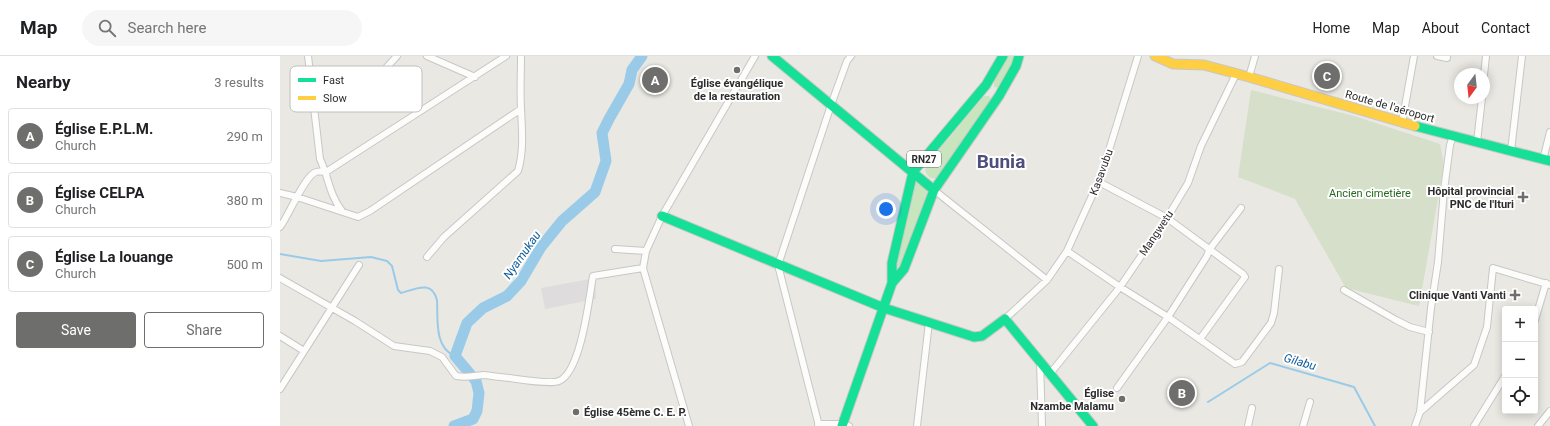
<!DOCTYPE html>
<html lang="en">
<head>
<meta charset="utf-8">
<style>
  body { margin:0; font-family:Roboto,sans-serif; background:#f6f6f6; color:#202124 }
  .controls { position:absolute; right:12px; bottom:12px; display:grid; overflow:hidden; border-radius:4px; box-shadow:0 2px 10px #0003 }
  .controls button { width:36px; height:36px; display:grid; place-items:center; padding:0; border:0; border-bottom:1px solid #e0e0e0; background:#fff; color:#202124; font:20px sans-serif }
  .compass { position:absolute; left:1174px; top:12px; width:36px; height:36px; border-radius:50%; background:#fff; box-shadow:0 2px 10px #0003; rotate:195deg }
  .you { position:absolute; left:606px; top:153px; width:14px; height:14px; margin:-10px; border:3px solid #fff; border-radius:50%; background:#1a73e8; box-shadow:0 0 0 6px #1a73e833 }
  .badge { display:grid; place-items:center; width:26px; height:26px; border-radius:50%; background:#6e6e6c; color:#fff; font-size:13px; font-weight:700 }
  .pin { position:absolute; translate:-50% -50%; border:2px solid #fff; box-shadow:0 1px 4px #0006 }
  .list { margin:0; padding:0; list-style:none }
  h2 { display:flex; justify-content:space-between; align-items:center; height:52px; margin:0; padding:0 16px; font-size:17px }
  h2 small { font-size:13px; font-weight:400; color:#757577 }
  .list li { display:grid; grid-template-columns:26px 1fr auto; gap:12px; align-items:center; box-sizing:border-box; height:56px; margin:0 8px 8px; padding:0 8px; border:1px solid #e0e0e0; border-radius:4px }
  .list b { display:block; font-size:15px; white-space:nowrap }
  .list p { margin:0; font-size:13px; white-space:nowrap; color:#757577 }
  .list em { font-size:13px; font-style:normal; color:#757577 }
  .actions { display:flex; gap:8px; padding:12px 16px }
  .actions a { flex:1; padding:9px 0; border:1px solid #6e6e6c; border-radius:4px; text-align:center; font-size:14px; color:#6e6e6c }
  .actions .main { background:#6e6e6c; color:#fff }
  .icon { flex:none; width:22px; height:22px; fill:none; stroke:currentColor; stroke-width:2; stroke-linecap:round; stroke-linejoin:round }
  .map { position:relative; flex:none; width:1270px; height:370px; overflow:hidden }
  header { display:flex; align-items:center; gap:24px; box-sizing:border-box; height:56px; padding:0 20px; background:#fff; border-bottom:1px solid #e0e0e0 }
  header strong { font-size:19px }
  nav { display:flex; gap:22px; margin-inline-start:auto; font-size:14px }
  .search { width:280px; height:36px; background:#f6f6f6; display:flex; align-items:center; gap:10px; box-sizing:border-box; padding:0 14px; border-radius:22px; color:#757577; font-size:15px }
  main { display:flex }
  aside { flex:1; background:#fff }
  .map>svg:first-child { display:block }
  .industrial { fill:#dfdcdd }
  .green { fill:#c8e5bd }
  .cemetery { fill:#d5dfca }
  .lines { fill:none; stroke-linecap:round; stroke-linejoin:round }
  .stream { stroke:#99cbe9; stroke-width:2 }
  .river { stroke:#99cbe9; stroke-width:11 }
  .street-casing { stroke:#c8c7c7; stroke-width:8 }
  .fast-casing { stroke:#c8c7c7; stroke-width:11 }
  .slow-casing { stroke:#c8c7c7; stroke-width:11 }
  .street { stroke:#fcfcfb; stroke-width:6 }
  .fast { stroke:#16e098; stroke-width:9 }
  .slow { stroke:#ffcf43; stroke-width:9 }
  .poi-dot { fill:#6e6e6c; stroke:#fff; stroke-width:1.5 }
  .labels { text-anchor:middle; stroke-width:4; stroke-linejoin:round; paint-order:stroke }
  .shield { fill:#fff; stroke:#6b6b6b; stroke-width:1 }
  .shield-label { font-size:10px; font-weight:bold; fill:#2c2c2c }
  .poi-label { font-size:11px; font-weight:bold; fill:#2c2c2c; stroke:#fff; text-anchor:end }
  .street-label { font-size:11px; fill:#2c2c2c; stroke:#fff }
  .park-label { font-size:11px; fill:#24691d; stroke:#fff }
  .water-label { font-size:12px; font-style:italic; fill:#115c9b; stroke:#fff }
  .town-label { font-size:19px; font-weight:bold; fill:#4d507c; stroke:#fff }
  .key { fill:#fff; stroke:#c0c0c0; stroke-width:1 }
  .key-label { font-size:11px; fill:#2c2c2c }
</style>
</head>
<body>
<header>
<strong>Map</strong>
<div class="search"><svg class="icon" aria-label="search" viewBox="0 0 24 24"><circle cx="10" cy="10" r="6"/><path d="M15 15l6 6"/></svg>Search here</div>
<nav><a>Home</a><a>Map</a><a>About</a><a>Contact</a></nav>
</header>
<main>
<aside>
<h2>Nearby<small>3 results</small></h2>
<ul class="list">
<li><span class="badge">A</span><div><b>Église E.P.L.M.</b><p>Church</p></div><em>290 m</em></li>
<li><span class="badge">B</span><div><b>Église CELPA</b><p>Church</p></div><em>380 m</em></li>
<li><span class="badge">C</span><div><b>Église La louange</b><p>Church</p></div><em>500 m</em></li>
</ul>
<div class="actions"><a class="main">Save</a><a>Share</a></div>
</aside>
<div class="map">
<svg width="1270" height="370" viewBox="0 0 1270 370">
  <rect width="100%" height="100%" fill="#eae8e2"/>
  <path class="industrial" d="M 315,222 L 316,243 L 265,253 L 261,232 Z"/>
  <path class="green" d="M 726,0 L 735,0 L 734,8 L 719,32 L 714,31 L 714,26 Z
    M 704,40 L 709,40 L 711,43 L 657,122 C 650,123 648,121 645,115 L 647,108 Z
    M 641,125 L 650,137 L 619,212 L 617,208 L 635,127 Z"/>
  <path class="cemetery" d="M 971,34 L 1074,60 L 1160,88 L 1164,109 L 1139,250 L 1066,232 L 1015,143 L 958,121 Z"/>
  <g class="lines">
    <path class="stream" d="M 0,198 L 41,205 L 91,201 L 107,205 L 112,210 L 118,234 L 121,237 C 136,233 152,224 157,244 C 158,263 154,292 175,300
      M 928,346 L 990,307 L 1074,331 L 1095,370"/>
    <path class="river" d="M 174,370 L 193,363 L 197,355 L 199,337 L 196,325 L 175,300 L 187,267 L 203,252 L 227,240 L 241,225 L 261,191 L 282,165 L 315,136 L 326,105 L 322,77 L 329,63 L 349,28 L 352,14 L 362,0"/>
    <g class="street-casing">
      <path id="street" d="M 28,0 L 40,103 C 49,122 49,138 62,155
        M 147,0 L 195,21
        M 1157,0 L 1167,2
        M 1204,19 L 1206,0
        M 969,21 L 975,0
        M 33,50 L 63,44 L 82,38 L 117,0
        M 1122,67 L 1134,0
        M 1197,86 L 1202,42
        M 1231,95 L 1242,0
        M 1263,104 L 1270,76
        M 819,126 L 887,162 L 963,218 L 965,221 L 920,283
        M 654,134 L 767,224
        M 0,137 L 17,141 L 78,161 L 90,155 L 241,53
        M 0,171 C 9,159 25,119 36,116 C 39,115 43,116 46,116 L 226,0
        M 335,193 L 366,195
        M 787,195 L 840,231 L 888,261 L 955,308 L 962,306 L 991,267 L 994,257 L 999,213
        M 147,201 L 164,181 L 238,115 C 244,95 242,74 241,53 C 240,35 241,18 241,0
        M 0,222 L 75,265 L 114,290 L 150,295 L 162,301 L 176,320 C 188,322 191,320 203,319 C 209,319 215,321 221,321 C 233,322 269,329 279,325 C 301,316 309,243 313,220 L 363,212
        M 1064,234 L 1116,264 L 1130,271 L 1149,276
        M 725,263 L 767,224 L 787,195 L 821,120 L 858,0
        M 1255,264 L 1266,227
        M 0,280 L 24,295
        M 760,306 L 762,370
        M 769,319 L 840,231 L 887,162 L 908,127 L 921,90 L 956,18
        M 837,332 L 888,261 L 927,200 L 929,194 L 961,152
        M 0,333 L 79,209
        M 1140,356 L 1194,309 L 1207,271 L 1213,212 L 1270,229
        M 538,368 L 563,368 L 569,370
        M 409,370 L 363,212 L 366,195 L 382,160 L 475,0
        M 539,370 L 498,209 L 551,49 L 567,5 L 571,0
        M 637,370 L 649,266
        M 968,370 L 972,352
        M 1023,370 L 1030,346
        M 1135,370 L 1140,356 L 1151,252 L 1158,206 L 1164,134 L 1170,89 L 1173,80
        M 1194,370 L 1225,320
        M 1258,370 L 1270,355"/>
    </g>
    <g class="fast-casing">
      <path id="fast" d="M 492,0 L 654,134
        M 1135,70 L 1270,105
        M 382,160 L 604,252 L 694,281 L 702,280 L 725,263 L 813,370
        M 612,227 L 624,213 L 654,134 L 719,40 L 736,10 L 739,0
        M 562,370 L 612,227 L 612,207 L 633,116 L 706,29 L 723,0"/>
    </g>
    <g class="slow-casing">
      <path id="slow" d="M 875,0 L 893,8 L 924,9 L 969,21 L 1135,70"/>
    </g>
    <use href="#street" class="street"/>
    <use href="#fast" class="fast"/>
    <use href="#slow" class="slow"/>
  </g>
  <g class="poi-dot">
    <circle cx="457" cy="14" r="4"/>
    <path d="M1241 135h4v4h4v4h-4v4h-4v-4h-4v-4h4z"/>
    <path d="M1233 233h4v4h4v4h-4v4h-4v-4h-4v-4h4z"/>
    <circle cx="842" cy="343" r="4"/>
    <circle cx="296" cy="356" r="4"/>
  </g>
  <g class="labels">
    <rect class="shield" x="627" y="95" width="34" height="16" rx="3"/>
    <g class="shield-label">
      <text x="644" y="107">RN27</text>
    </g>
    <g class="poi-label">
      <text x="457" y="31" text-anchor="middle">Église évangélique<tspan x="457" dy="13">de la restauration</tspan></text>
      <text x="1234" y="139">Hôpital provincial<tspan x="1234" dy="13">PNC de l'Ituri</tspan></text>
      <text x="1226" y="243">Clinique Vanti Vanti</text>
      <text x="834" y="341">Église<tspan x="834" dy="13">Nzambe Malamu</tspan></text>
      <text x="304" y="360" text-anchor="start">Église 45ème C. E. P.</text>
    </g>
    <g class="street-label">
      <text transform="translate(1110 50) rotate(16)" y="4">Route de l'aéroport</text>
      <text transform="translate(821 116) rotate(-70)" y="4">Kasavubu</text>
      <text transform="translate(876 177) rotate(-56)" y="4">Mangwetu</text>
    </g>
    <g class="park-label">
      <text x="1090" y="141">Ancien cimetière</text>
    </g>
    <g class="water-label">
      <text transform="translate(242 199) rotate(-55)" y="4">Nyamukau</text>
      <text transform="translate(1020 306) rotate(16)" y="4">Gilabu</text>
    </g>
    <g class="town-label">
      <text x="721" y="112">Bunia</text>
    </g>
  </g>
  <rect x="10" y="10" width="132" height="46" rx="6" class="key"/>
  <rect x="18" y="22" width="18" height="4" fill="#16e098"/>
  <rect x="18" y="40" width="18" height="4" fill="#ffcf43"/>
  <g class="key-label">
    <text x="43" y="28">Fast</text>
    <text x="43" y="46">Slow</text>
  </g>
</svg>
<div class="controls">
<button>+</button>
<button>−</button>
<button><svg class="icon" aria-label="locate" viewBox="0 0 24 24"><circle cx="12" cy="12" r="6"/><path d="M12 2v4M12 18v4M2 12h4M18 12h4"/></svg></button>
</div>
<svg class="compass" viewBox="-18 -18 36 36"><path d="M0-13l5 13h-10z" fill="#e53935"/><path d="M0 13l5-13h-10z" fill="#757577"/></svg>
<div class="you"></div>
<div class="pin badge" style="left:375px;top:24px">A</div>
<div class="pin badge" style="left:902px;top:337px">B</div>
<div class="pin badge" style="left:1047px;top:20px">C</div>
</div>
</main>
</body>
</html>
